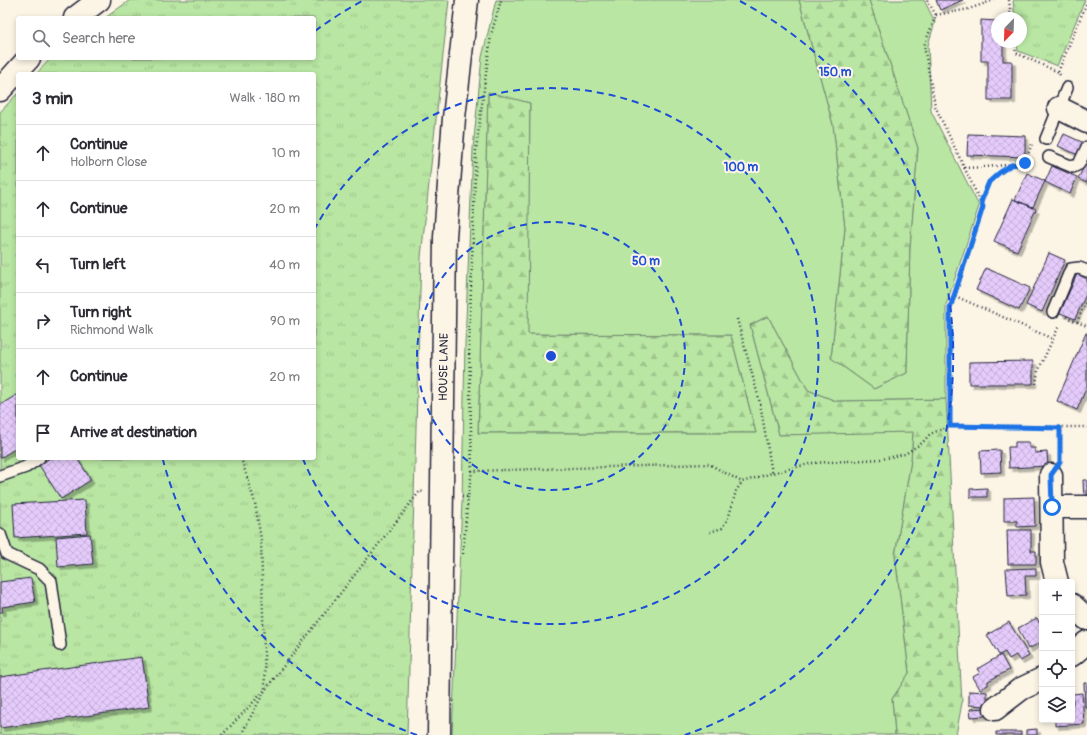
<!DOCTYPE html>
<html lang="en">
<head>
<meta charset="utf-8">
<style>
  body { margin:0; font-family:Pangolin,sans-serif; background:#f2f2f3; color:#2b2b33 }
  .controls { position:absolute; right:12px; bottom:12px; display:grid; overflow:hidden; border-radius:4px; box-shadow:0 2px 6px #0003 }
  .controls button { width:36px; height:36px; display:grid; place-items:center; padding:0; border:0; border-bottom:1px solid #e1e1e2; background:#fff; color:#2b2b33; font:20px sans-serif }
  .compass { position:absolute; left:991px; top:12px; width:36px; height:36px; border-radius:50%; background:#fff; box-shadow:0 2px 6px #0003; rotate:203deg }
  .stop { position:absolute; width:12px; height:12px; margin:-9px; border:3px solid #1a73e8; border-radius:50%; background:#fff }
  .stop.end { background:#1a73e8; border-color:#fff; box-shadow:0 1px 4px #0008 }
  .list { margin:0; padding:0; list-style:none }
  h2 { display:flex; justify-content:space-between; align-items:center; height:52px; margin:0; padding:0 16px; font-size:17px }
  h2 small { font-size:13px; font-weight:400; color:#7c7c81 }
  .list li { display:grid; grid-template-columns:26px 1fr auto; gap:12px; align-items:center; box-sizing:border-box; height:56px; padding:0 16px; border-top:1px solid #e1e1e2 }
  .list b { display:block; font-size:15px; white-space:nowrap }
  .list p { margin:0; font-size:13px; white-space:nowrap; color:#7c7c81 }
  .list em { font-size:13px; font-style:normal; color:#7c7c81 }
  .icon { flex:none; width:22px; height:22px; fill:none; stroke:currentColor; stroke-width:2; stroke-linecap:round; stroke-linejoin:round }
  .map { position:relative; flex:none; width:1087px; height:735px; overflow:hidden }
  .search { position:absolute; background:#fff; box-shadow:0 2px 6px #0003; left:16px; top:16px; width:300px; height:44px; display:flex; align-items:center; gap:10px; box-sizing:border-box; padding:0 14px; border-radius:4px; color:#7c7c81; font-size:15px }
  .panel { position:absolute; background:#fff; box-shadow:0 2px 6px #0003; left:16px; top:72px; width:300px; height:388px; border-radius:4px }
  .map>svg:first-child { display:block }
  .grass { fill:url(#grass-tufts); stroke:#6e846f }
  .forest { fill:url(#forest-firs); stroke:#6e846f }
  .park { fill:#b9e6a3; stroke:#6e846f; fill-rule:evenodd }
  .building { fill:url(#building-cross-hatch); stroke:#22223b; filter:url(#shadow) }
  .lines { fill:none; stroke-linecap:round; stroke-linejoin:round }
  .service-casing { stroke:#22223b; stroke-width:14 }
  .minor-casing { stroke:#22223b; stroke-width:25 }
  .tertiary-casing { stroke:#22223b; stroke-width:25 }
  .path { stroke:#22223b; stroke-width:2.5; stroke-dasharray:1 3; stroke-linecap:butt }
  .service { stroke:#fcf5e5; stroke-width:11 }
  .minor { stroke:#fcf5e5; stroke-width:22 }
  .tertiary { stroke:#fcf5e5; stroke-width:22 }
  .route { stroke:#1a73e8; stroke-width:5 }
  .ring { fill:none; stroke:#1d4ed8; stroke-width:2; stroke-dasharray:7 5 }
  .labels { text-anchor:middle; stroke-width:4; stroke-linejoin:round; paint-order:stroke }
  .street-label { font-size:12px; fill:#22223b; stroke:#fcf5e5 }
  .centre { fill:#1d4ed8; stroke:#fcf5e5; stroke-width:2 }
  .ring-label { font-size:12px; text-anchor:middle; font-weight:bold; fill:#1d4ed8; stroke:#fcf5e5; stroke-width:4; stroke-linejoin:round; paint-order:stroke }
</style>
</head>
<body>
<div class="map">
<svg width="1087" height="735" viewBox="0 0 1087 735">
  <defs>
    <pattern id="grass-tufts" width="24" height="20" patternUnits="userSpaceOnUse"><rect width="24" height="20" fill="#b9e6a3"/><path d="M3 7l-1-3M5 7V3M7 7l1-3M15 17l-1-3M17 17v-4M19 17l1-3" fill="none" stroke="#9fc58d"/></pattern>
    <pattern id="forest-firs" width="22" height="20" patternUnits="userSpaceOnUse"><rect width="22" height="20" fill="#b9e6a3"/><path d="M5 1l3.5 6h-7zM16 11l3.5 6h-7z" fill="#9fc58d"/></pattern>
    <pattern id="building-cross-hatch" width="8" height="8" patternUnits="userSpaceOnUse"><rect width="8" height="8" fill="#e5cbfb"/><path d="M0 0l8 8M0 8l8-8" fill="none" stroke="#c4aed8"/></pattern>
    <filter id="shadow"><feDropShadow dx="3.5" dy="3.5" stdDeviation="0" flood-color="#0004"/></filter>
  </defs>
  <rect width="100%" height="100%" fill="#fcf5e5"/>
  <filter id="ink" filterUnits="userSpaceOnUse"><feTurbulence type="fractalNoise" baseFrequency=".025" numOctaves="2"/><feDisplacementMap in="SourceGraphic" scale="8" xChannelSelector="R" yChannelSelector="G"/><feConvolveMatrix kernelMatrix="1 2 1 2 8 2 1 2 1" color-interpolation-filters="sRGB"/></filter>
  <g filter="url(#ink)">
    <path class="grass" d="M 130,0 L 449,0 L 421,257 L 407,735 L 0,735 L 0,112 L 18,93 L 18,458 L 314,458 L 314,74 L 36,74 L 51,58 L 314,58 L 314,18 L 105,18 Z
      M 1015,0 L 1085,0 L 1057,66 L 1018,51 L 1017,42 L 1021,42 L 1021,18 L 1015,18 L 1013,1 Z"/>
    <path class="forest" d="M 799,0 L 869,0 L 918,148 L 910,249 L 907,373 L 874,389 L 831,358 L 845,228 L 833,125 Z
      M 488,91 L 530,103 L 529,334 L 731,335 L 756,433 L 478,433 Z
      M 768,316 L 808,390 L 836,401 L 946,399 L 962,703 L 956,735 L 895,735 L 892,699 L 909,673 L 895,555 L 911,460 L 913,433 L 779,435 L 750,325 Z"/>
    <path class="park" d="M 496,0 L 799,0 L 833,125 L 845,228 L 831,358 L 874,389 L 907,373 L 910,249 L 918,148 L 869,0 L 924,0 L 935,22 L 928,45 L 931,111 L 979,206 L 946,305 L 946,399 L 836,401 L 808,390 L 768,316 L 750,325 L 779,435 L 913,432 L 911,460 L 895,555 L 909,673 L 892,699 L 895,735 L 452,735 L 462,501 L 465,344 L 473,149 L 482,57 ZM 488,92 L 530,103 L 528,334 L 731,335 L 756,433 L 478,433 Z"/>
    <path class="building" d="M 936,0 L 963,0 L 940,10 Z
      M 981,20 L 997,21 L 997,42 L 1003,42 L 1003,61 L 1012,61 L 1012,100 L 988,100 L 988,61 L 981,61 Z
      M 968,134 L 1025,136 L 1025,157 L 967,155 Z
      M 1064,134 L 1084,143 L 1078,155 L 1058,146 Z
      M 1087,160 L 1087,183 L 1078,179 Z
      M 1052,166 L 1077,177 L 1070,194 L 1045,182 Z
      M 1027,173 L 1045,181 L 1033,207 L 1015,200 Z
      M 1013,199 L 1036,209 L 1017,251 L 994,241 Z
      M 1049,253 L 1065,260 L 1042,312 L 1026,305 Z
      M 986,268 L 1030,288 L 1019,310 L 976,290 Z
      M 1077,274 L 1087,279 L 1087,292 L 1075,319 L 1060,313 Z
      M 1086,333 L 1087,333 L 1087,386 L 1077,410 L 1057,401 Z
      M 1033,361 L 1033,384 L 969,384 L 969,362 Z
      M 18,394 L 18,447 L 0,458 L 0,405 Z
      M 1015,442 L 1029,442 L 1029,448 L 1035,448 L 1035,453 L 1047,452 L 1048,466 L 1009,468 L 1008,447 L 1015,447 Z
      M 1000,450 L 1001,472 L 981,473 L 980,451 Z
      M 50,458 L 77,458 L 91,480 L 61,499 L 39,465 Z
      M 1083,480 L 1087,480 L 1087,501 L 1084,501 Z
      M 987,488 L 987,497 L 970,497 L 970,489 Z
      M 1034,497 L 1035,526 L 1017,527 L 1017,521 L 1004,521 L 1004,498 Z
      M 85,500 L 87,533 L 15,538 L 13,504 Z
      M 1007,530 L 1031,530 L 1031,551 L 1036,551 L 1036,564 L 1008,564 Z
      M 90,534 L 93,564 L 58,567 L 56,537 Z
      M 1036,568 L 1036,576 L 1025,576 L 1026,595 L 1008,596 L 1006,569 Z
      M 31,578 L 35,602 L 2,607 L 3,612 L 0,612 L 0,582 Z
      M 1037,618 L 1042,628 L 1042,642 L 1028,649 L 1018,628 Z
      M 1009,622 L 1029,656 L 1020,661 L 1016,655 L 1009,659 L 1005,652 L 999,655 L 987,635 Z
      M 1001,655 L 1009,670 L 988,681 L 988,685 L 980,689 L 973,677 L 980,673 L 977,669 Z
      M 142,657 L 149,707 L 0,728 L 0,677 Z
      M 1084,683 L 1087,683 L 1087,707 L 1085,707 Z
      M 969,691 L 987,692 L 987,706 L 969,705 Z
      M 1082,693 L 1084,724 L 1055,726 L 1055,720 L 1072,720 L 1072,704 L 1073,704 L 1073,694 Z
      M 985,708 L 985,716 L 971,717 L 970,709 Z
      M 1037,729 L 1037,735 L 1026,735 L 1026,730 Z
      M 996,732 L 1021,732 L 1021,735 L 996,735 Z"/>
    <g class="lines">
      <g class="service-casing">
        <path id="service" d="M 1046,139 L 1067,88
          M 1049,157 L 1073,167 L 1079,164 L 1087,147
          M 1053,312 L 1071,269 L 1079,268 L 1087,271
          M 0,476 L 26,467 L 39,458
          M 0,534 L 7,554 L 39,569 L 51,581 L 60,645"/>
      </g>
      <g class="minor-casing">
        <path id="minor" d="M 1059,108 L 1087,122
          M 1051,475 L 1052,562 L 1057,582
          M 1052,507 L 1087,507
          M 1072,605 L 1087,619
          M 1072,655 L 1087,642
          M 995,709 L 1021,689 L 1042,679"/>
      </g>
      <g class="tertiary-casing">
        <g id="tertiary">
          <path d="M 75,18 L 99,0"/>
          <path d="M 0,90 L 29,58"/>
          <path id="s1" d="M 439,735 L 445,237 L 454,118 L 467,0"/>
        </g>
      </g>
      <path class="path" d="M 927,0 L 936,15 L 924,46 L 935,106 L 983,207 L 951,308 L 950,426
        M 1009,0 L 1011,18
        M 936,15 L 969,9 L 994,0
        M 1014,42 L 1016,53 L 1058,72
        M 1060,75 L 1058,72 L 1087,2
        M 964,168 L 986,167 L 1025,163 L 1032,144
        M 981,201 L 989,182 L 999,173 L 1009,166
        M 955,296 L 1053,339
        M 1066,317 L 1077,322 L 1087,299
        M 737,319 L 760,403 L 772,473
        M 1077,322 L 1087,326
        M 1036,384 L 1038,371 L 1059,326
        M 1060,427 L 1060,459
        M 241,458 L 255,503 L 261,539 L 265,690 L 241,735
        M 472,471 L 469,344 L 476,150 L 491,35 L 501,0
        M 462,496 L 468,497 L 472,471 L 709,464 L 742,482
        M 710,532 L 722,528 L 729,516 L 736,491 L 742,482 L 772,473 L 813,463 L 882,459 L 905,454 L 922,443 L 930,434 L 950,426 L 1060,427 L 1087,427
        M 463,554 L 468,497
        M 222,735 L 265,690 L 420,491 L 423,492"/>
      <use href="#service" class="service"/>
      <use href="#minor" class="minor"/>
      <use href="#tertiary" class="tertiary"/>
    </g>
  </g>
  <g class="lines" filter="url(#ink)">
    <path class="route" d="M 1025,163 L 1011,165 L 999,173 L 989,182 L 981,202 L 983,207 L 950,308 L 950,426 L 1060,428 L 1060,462 L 1051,475 L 1052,507"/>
  </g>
  <g class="ring">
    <circle cx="551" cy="356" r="134"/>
    <path d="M314 230A268 268 0 1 1 303 459"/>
    <path d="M417 735A402 402 0 0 1 163 460M315 31A402 402 0 0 1 362 1M740 1A402 402 0 0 1 685 735"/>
  </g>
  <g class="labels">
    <g class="street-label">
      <text dy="4" stroke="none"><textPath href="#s1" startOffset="368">HOUSE LANE</textPath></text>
    </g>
  </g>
  <circle cx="551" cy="356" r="6" class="centre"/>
  <g class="ring-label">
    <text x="835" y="76">150 m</text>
    <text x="741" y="171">100 m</text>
    <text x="646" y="265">50 m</text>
  </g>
</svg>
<div class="controls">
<button>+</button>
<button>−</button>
<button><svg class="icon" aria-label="locate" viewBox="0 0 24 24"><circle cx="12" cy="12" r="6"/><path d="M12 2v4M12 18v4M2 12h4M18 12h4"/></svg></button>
<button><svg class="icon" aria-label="layers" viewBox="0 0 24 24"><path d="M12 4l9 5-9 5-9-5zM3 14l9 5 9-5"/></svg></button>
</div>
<svg class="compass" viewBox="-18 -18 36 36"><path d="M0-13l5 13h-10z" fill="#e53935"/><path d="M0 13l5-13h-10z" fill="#7c7c81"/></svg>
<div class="stop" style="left:1052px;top:507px"></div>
<div class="stop end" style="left:1025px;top:163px"></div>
<div class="search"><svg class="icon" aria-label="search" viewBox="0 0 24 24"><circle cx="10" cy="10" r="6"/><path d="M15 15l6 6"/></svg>Search here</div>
<section class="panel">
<h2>3 min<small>Walk · 180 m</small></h2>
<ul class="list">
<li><svg class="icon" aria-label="ahead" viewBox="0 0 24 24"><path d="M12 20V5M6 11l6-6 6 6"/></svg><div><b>Continue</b><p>Holborn Close</p></div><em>10 m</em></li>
<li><svg class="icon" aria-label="ahead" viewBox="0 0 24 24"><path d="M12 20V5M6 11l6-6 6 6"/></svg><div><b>Continue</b></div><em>20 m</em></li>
<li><svg class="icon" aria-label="left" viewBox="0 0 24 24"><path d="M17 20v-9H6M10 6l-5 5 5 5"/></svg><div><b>Turn left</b></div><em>40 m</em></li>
<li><svg class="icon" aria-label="right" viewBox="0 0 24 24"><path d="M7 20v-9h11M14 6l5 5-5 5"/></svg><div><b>Turn right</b><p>Richmond Walk</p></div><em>90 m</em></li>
<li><svg class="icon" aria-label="ahead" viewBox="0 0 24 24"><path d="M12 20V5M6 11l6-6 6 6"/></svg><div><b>Continue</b></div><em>20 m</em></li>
<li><svg class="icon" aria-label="arrive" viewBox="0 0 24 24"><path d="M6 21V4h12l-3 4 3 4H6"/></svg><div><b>Arrive at destination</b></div></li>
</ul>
</section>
</div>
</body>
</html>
